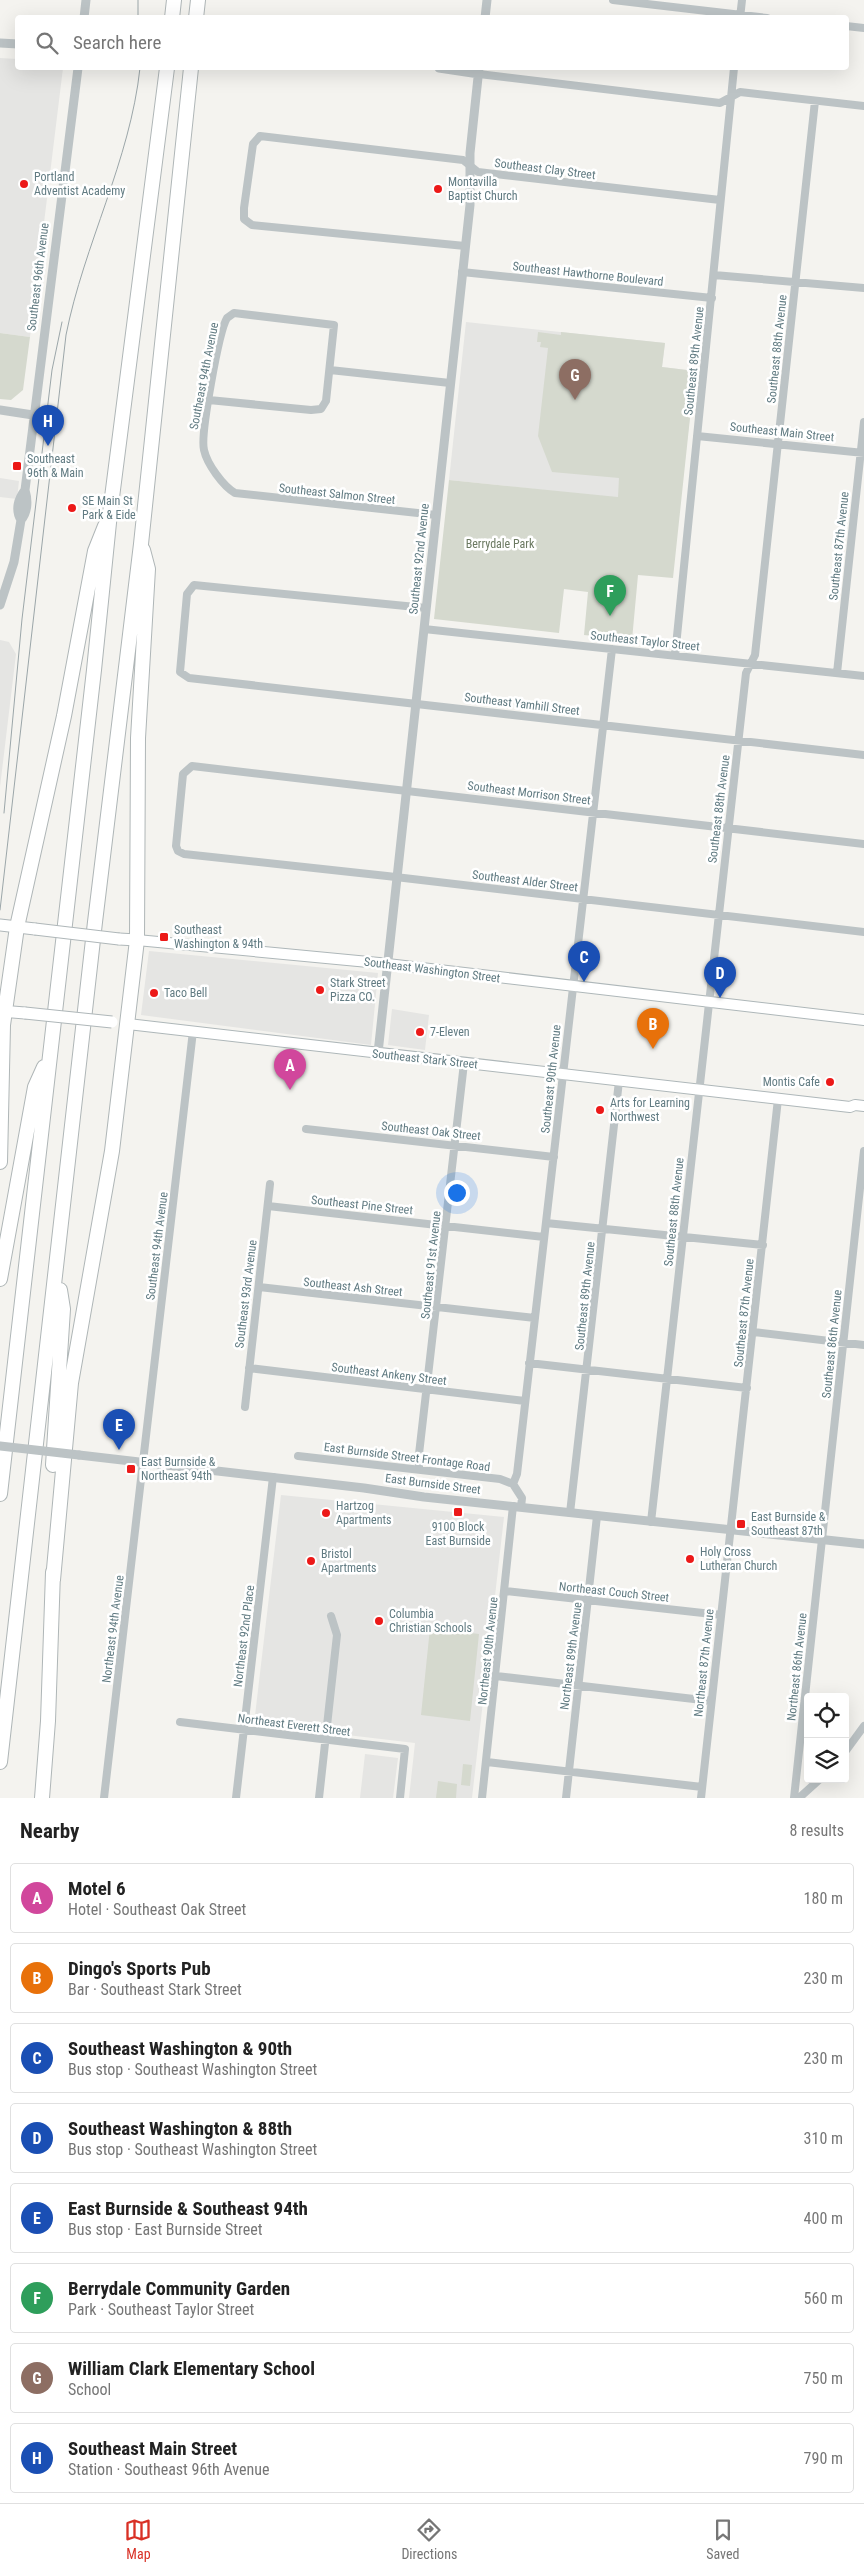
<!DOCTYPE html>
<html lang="en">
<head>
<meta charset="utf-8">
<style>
  body { margin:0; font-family:"Roboto Condensed",sans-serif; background:#f6f6f6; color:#222 }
  .controls { position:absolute; right:15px; bottom:15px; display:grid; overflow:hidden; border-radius:5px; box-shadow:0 5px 20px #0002 }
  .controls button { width:45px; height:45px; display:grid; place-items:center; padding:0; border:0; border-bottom:1px solid #e0e0e0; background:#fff; color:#222; font:25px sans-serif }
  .you { position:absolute; left:456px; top:1192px; width:18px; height:18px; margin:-12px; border:4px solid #fff; border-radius:50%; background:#1a73e8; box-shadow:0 0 0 8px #1a73e833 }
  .badge { display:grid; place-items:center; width:32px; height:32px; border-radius:50%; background:#d93025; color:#fff; font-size:16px; font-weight:700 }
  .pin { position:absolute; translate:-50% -41px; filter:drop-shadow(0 1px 2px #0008) }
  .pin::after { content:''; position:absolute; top:26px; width:18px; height:15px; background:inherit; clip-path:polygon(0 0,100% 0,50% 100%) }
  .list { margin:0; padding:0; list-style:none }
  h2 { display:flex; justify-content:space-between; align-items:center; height:65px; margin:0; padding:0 20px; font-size:21px }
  h2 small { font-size:16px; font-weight:400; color:#767676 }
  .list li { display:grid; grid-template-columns:32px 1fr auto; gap:15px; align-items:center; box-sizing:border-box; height:70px; margin:0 10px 10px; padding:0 10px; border:1px solid #e0e0e0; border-radius:5px }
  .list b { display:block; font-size:19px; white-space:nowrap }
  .list p { margin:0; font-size:16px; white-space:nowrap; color:#767676 }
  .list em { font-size:16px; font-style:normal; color:#767676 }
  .icon { flex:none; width:28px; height:28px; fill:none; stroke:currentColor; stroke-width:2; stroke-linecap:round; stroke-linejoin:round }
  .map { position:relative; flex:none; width:864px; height:1798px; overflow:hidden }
  .search { position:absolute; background:#fff; box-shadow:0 5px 20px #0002; left:15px; right:15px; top:15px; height:55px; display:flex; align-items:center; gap:12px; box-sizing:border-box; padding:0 18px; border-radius:5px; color:#767676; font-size:19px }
  .sheet { height:705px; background:#fff }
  nav { display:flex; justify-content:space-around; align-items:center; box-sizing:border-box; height:70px; border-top:1px solid #e0e0e0; background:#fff; font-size:14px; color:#767676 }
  nav a { display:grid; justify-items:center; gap:2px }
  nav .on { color:#d93025 }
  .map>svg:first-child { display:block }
  .built { fill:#e5e5e3 }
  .green { fill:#d5d9ce }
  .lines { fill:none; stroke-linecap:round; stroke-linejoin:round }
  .secondary-casing { stroke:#aeb7b9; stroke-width:12 }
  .primary-casing { stroke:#afb7b9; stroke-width:13 }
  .motorway-casing { stroke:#afb6b7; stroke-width:16 }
  .minor { stroke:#bcc3c5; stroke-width:8 }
  .tertiary { stroke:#bcc3c5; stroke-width:9 }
  .secondary { stroke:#fff; stroke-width:10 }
  .primary { stroke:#fff; stroke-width:11 }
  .motorway { stroke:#fff; stroke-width:14 }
  .tram { stroke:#9ba6a9; stroke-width:1 }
  .primary-bridge-casing { stroke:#afb7b9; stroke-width:13; stroke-linecap:butt }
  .tertiary-bridge { stroke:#bcc3c5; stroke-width:9 }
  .primary-bridge { stroke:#fff; stroke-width:11 }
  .poi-dot { fill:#ec1918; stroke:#fff; stroke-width:2 }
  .labels { text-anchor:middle; stroke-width:5; stroke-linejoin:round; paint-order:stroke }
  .street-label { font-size:12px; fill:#617b82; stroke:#fff }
  .poi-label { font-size:12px; fill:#617b82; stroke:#fff; text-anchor:start }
  .park-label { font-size:12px; fill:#6b7961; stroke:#fff }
</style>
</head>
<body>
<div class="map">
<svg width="864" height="1798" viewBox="0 0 864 1798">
  <rect width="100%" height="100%" fill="#f4f3ef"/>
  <path class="built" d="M 0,58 L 17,59 L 18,68 L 63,68 L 30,337 L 0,333 Z
    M 466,322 L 665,343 L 662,367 L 695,371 L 680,504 L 449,480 Z
    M 0,478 L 19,481 L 17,499 L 0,497 Z
    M 0,640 L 9,642 L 16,654 L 0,787 Z
    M 149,951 L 378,973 L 371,1045 L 141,1015 Z
    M 392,1009 L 429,1015 L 425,1050 L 388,1045 Z
    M 281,1495 L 504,1517 L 472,1798 L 409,1798 L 415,1743 L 254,1724 Z
    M 365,1754 L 398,1758 L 393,1798 L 360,1798 Z"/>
  <path class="green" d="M 538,332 L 561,335 L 561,332 L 665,343 L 662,367 L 695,371 L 673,578 L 638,575 L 632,640 L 584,635 L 588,592 L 564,589 L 559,633 L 434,619 L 449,480 L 618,497 L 619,478 L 552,472 L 538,436 L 548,348 L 540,347 L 541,342 L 537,342 Z
    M 0,333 L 30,337 L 23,390 L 11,400 L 0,399 Z
    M 430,1628 L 479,1634 L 470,1721 L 421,1715 Z
    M 463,1764 L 472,1765 L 470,1786 L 461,1785 Z
    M 438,1781 L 457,1784 L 456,1798 L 436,1798 Z"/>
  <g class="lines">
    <g class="secondary-casing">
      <path id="secondary" d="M 137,940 L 379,963 L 864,1020
        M 128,1024 L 850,1107 L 855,1105 L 864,1106"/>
    </g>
    <g class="primary-casing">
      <path id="primary" d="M 0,925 L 35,929
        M 119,939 L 137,940
        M 0,1011 L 25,1013"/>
    </g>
    <g class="motorway-casing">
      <path id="motorway" d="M 172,18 L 174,0
        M 196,18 L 198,0
        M 0,1162 L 3,1025 L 17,927 L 64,716 L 95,551 L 105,526
        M 0,1279 L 35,1087 L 44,1067
        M 53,1465 L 63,1309 L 60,1290
        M 0,1494 L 94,670 L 110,513 L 167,68
        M 53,1580 L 71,1383 L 112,1151 L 137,940 L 138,738 L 148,569 L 143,550
        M 0,1762 L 95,922 L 141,544 L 191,68
        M 42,1798 L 48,1721 L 53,1572"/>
    </g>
    <path class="minor" d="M 613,0 L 767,18
      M 740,18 L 742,0
      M 846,26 L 864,28
      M 479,74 L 720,103 L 740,92 L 864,106
      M 465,246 L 252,225 L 244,219 L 244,208 L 253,144 L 260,136 L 463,160 L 478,172 L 720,200
      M 462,272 L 712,298
      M 714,275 L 864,288
      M 330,370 L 450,383
      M 209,400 L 311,410 L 321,409 L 326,401 L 334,325 L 234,313 L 227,318 C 219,331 200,435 204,450 C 207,464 223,486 235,493 L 436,515
      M 697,436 L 864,453
      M 426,608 L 194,585 L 187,594 L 180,672 L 189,678 L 864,755
      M 424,629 L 864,676
      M 675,656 L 734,68
      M 837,673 L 864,422
      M 864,844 L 192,766 L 183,774 L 176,846 L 178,851 L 184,854 L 387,876 L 864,932
      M 306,1129 L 554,1157
      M 268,1206 L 544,1237
      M 546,1223 L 763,1245
      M 259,1287 L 535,1318
      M 754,1332 L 864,1345
      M 529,1363 L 747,1388
      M 249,1368 L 525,1401
      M 245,1407 L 270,1184
      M 298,1456 L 500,1479 L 513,1484
      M 419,1469 L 419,1454 L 464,1063
      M 513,1484 L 517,1474 L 612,649
      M 513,1484 L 522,1498 L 521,1507
      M 570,1513 L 619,1081
      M 651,1522 L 746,673 L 755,655 L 815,101
      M 505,1591 L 721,1615
      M 496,1676 L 711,1701
      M 180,1722 L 405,1749 L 400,1798
      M 845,1752 L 864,1726
      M 487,1762 L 702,1787
      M 104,1798 L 193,1031
      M 236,1798 L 273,1477
      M 319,1798 L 337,1635 L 331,1616
      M 482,1798 L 513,1506
      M 566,1798 L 597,1516
      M 701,1798 L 778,1099
      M 794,1798 L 864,1151
      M 799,1798 L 820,1779"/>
    <path class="tertiary" d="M 84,18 L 86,0
      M 485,18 L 487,0
      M 0,43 L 18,44
      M 439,68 L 479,74
      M 0,410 L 33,415
      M 21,520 C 15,510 18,499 25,490
      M 0,605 L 14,562 L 21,520 C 28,512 28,500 25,490 L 78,68
      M 378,1053 L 470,205 L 470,153 L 479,68
      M 79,1455 L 364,1488 L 424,1497 L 864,1544"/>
    <use href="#secondary" class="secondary"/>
    <use href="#primary" class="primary"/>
    <use href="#motorway" class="motorway"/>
    <path class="tram" d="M 138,0 L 138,18
      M 4,813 L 22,619 L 52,370 L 62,322
      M 0,910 L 66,335 C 84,244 130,161 140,68"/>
    <g class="primary-bridge-casing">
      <path id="primary-bridge" d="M 35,929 L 119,939
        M 25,1013 L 112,1022"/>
    </g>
    <path class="tertiary-bridge" d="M 0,1446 L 79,1455"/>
    <use href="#primary-bridge" class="primary-bridge"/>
  </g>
  <g class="poi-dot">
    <circle cx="24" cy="184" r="5"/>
    <circle cx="438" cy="189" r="5"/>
    <rect x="12" y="461" width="10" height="10" rx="2.5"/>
    <circle cx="72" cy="508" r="5"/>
    <rect x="159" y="932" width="10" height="10" rx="2.5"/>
    <circle cx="320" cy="990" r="5"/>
    <circle cx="154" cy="993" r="5"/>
    <circle cx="420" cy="1032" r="5"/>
    <circle cx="830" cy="1082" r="5"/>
    <circle cx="600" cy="1110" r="5"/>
    <rect x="126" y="1464" width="10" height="10" rx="2.5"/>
    <rect x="453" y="1507" width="10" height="10" rx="2.5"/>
    <circle cx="326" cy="1513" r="5"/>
    <rect x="736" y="1519" width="10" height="10" rx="2.5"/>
    <circle cx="690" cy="1559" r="5"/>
    <circle cx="311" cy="1561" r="5"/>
    <circle cx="379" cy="1621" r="5"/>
  </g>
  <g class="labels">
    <g class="street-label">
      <text transform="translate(545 169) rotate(7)" y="4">Southeast Clay Street</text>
      <text transform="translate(588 274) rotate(6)" y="4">Southeast Hawthorne Boulevard</text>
      <text transform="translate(38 277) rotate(-83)" y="4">Southeast 96th Avenue</text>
      <text transform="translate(777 349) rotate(-84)" y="4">Southeast 88th Avenue</text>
      <text transform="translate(694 361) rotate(-84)" y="4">Southeast 89th Avenue</text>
      <text transform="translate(204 376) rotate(-79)" y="4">Southeast 94th Avenue</text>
      <text transform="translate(782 432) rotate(6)" y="4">Southeast Main Street</text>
      <text transform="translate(337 494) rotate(6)" y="4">Southeast Salmon Street</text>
      <text transform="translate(839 546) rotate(-84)" y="4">Southeast 87th Avenue</text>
      <text transform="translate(419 559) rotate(-84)" y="4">Southeast 92nd Avenue</text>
      <text transform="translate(645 641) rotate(6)" y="4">Southeast Taylor Street</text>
      <text transform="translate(522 704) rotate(7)" y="4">Southeast Yamhill Street</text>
      <text transform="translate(529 793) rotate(7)" y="4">Southeast Morrison Street</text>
      <text transform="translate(719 809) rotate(-83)" y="4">Southeast 88th Avenue</text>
      <text transform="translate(525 881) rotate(7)" y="4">Southeast Alder Street</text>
      <text transform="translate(432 970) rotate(7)" y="4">Southeast Washington Street</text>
      <text transform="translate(425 1059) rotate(6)" y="4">Southeast Stark Street</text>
      <text transform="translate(551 1079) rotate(-84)" y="4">Southeast 90th Avenue</text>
      <text transform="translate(431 1131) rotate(6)" y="4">Southeast Oak Street</text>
      <text transform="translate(362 1205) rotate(6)" y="4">Southeast Pine Street</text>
      <text transform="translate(674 1212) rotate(-84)" y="4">Southeast 88th Avenue</text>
      <text transform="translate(157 1246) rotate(-83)" y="4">Southeast 94th Avenue</text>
      <text transform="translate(431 1265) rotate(-84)" y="4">Southeast 91st Avenue</text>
      <text transform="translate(353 1287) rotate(6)" y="4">Southeast Ash Street</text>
      <text transform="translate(246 1294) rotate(-83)" y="4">Southeast 93rd Avenue</text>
      <text transform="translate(585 1296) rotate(-84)" y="4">Southeast 89th Avenue</text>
      <text transform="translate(744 1313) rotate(-84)" y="4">Southeast 87th Avenue</text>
      <text transform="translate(832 1344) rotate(-84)" y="4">Southeast 86th Avenue</text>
      <text transform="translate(389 1374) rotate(7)" y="4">Southeast Ankeny Street</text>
      <text transform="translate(407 1457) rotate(7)" y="4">East Burnside Street Frontage Road</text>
      <text transform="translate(433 1484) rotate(7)" y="4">East Burnside Street</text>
      <text transform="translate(614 1592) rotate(6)" y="4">Northeast Couch Street</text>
      <text transform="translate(113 1629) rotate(-83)" y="4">Northeast 94th Avenue</text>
      <text transform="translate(244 1636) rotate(-83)" y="4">Northeast 92nd Place</text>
      <text transform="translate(488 1651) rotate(-84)" y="4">Northeast 90th Avenue</text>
      <text transform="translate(571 1656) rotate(-83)" y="4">Northeast 89th Avenue</text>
      <text transform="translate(704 1663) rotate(-84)" y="4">Northeast 87th Avenue</text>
      <text transform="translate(797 1667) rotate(-84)" y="4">Northeast 86th Avenue</text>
      <text transform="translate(294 1725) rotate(7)" y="4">Northeast Everett Street</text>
    </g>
    <g class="poi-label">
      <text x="34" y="181">Portland<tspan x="34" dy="14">Adventist Academy</tspan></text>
      <text x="448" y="186">Montavilla<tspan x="448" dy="14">Baptist Church</tspan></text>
      <text x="27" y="463">Southeast<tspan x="27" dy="14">96th &amp; Main</tspan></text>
      <text x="82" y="505">SE Main St<tspan x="82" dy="14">Park &amp; Eide</tspan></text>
      <text x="174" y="934">Southeast<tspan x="174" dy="14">Washington &amp; 94th</tspan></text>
      <text x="330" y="987">Stark Street<tspan x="330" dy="14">Pizza CO.</tspan></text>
      <text x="164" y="997">Taco Bell</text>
      <text x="430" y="1036">7-Eleven</text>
      <text x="820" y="1086" text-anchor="end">Montis Cafe</text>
      <text x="610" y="1107">Arts for Learning<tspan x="610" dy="14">Northwest</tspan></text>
      <text x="141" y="1466">East Burnside &amp;<tspan x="141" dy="14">Northeast 94th</tspan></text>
      <text x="336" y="1510">Hartzog<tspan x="336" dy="14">Apartments</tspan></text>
      <text x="751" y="1521">East Burnside &amp;<tspan x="751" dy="14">Southeast 87th</tspan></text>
      <text x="458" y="1531" text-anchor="middle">9100 Block<tspan x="458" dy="14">East Burnside</tspan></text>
      <text x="700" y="1556">Holy Cross<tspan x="700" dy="14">Lutheran Church</tspan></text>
      <text x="321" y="1558">Bristol<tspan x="321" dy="14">Apartments</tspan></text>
      <text x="389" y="1618">Columbia<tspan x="389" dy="14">Christian Schools</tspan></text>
    </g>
    <g class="park-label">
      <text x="500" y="548">Berrydale Park</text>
    </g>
  </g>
</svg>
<div class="controls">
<button><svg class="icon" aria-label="locate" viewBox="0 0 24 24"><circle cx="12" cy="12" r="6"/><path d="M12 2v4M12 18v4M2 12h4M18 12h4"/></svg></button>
<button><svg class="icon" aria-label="layers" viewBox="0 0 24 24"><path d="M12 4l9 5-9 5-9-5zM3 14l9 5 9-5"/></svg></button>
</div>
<div class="you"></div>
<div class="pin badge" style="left:290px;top:1090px;background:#d1479c">A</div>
<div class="pin badge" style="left:653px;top:1049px;background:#e8710a">B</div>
<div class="pin badge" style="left:584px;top:982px;background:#1a4fb4">C</div>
<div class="pin badge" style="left:720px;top:998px;background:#1a4fb4">D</div>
<div class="pin badge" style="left:119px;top:1450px;background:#1a4fb4">E</div>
<div class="pin badge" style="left:610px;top:616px;background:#2e9e5b">F</div>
<div class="pin badge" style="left:575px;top:400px;background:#8d6e63">G</div>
<div class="pin badge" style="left:48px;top:446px;background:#1a4fb4">H</div>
<div class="search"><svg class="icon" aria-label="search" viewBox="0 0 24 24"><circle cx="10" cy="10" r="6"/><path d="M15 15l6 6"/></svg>Search here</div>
</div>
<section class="sheet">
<h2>Nearby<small>8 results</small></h2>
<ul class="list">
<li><span class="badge" style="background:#d1479c">A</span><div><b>Motel 6</b><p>Hotel · Southeast Oak Street</p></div><em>180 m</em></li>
<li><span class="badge" style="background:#e8710a">B</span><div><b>Dingo's Sports Pub</b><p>Bar · Southeast Stark Street</p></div><em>230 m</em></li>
<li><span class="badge" style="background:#1a4fb4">C</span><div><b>Southeast Washington &amp; 90th</b><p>Bus stop · Southeast Washington Street</p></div><em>230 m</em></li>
<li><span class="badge" style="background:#1a4fb4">D</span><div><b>Southeast Washington &amp; 88th</b><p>Bus stop · Southeast Washington Street</p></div><em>310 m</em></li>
<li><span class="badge" style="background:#1a4fb4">E</span><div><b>East Burnside &amp; Southeast 94th</b><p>Bus stop · East Burnside Street</p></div><em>400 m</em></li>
<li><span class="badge" style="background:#2e9e5b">F</span><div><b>Berrydale Community Garden</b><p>Park · Southeast Taylor Street</p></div><em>560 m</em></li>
<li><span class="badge" style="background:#8d6e63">G</span><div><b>William Clark Elementary School</b><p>School</p></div><em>750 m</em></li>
<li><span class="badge" style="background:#1a4fb4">H</span><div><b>Southeast Main Street</b><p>Station · Southeast 96th Avenue</p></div><em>790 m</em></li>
</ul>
</section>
<nav>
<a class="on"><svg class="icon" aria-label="map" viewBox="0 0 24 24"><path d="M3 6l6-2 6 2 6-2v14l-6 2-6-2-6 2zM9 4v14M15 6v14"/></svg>Map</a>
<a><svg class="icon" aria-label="directions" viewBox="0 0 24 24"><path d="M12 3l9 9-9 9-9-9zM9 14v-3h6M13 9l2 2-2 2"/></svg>Directions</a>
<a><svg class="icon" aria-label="saved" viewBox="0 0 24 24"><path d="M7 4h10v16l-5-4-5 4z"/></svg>Saved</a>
</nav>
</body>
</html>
